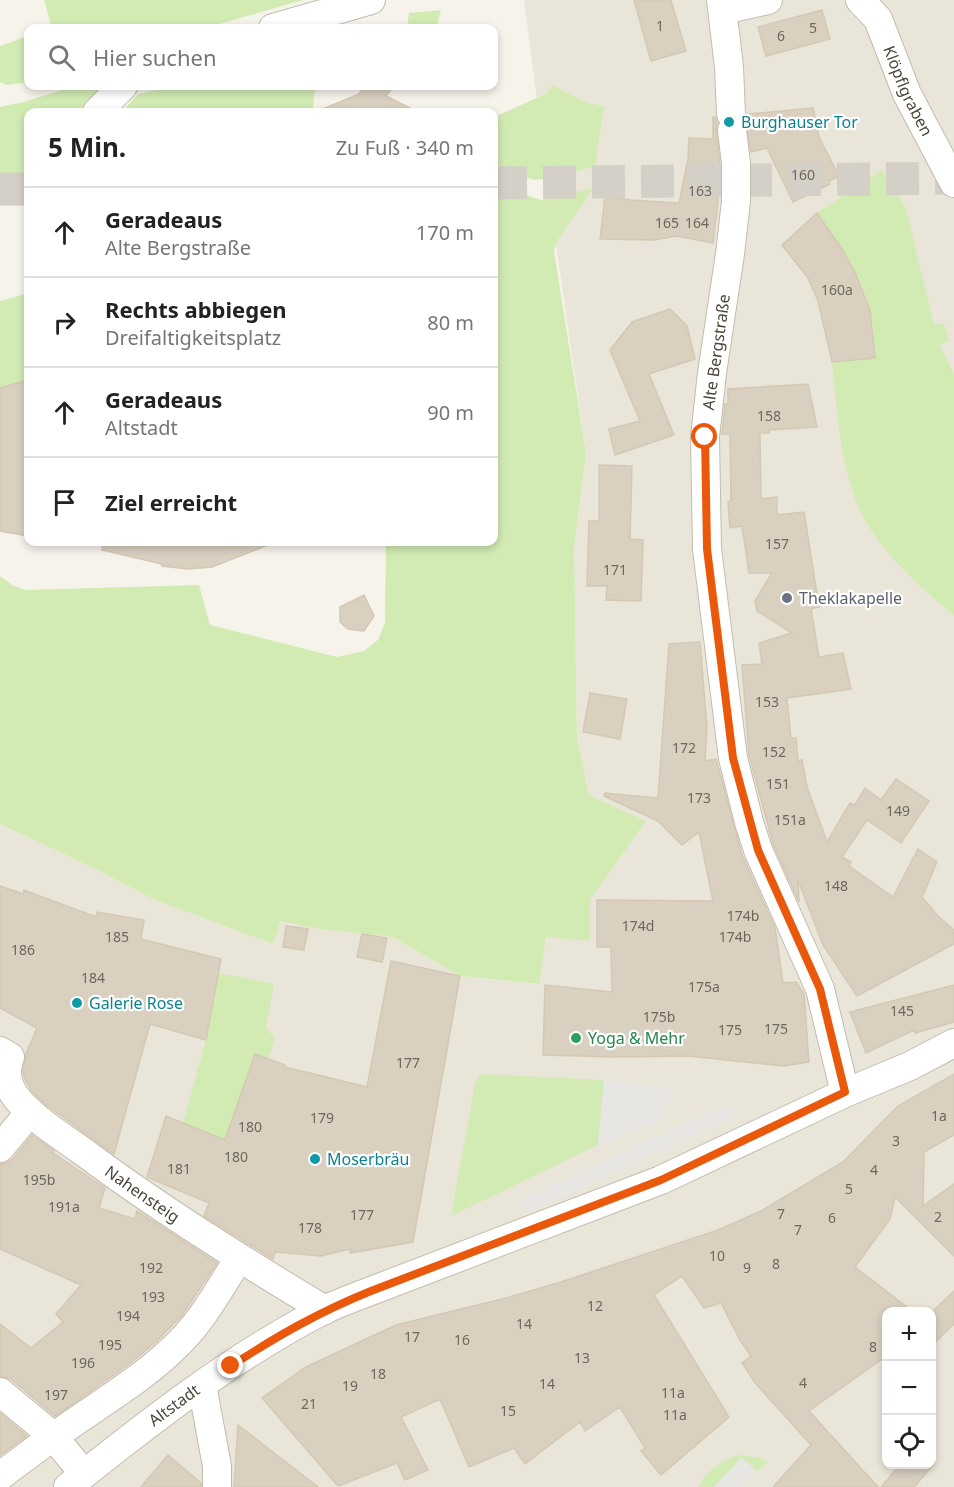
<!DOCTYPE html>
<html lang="de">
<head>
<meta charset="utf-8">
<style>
  body { margin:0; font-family:"Noto Sans",sans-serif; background:#f2f2f2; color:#222 }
  .controls { position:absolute; right:18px; bottom:18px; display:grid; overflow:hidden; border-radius:12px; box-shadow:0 3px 9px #0003 }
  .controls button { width:54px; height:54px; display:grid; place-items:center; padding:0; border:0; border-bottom:2px solid #e0e0e0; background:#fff; color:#222; font:30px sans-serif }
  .stop { position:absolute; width:18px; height:18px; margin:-14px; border:4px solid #ea580c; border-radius:50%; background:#fff }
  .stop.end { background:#ea580c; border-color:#fff; box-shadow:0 2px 6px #0008 }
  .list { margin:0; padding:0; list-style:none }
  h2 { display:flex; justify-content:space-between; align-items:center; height:78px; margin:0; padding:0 24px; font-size:26px }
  h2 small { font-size:20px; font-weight:400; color:#767676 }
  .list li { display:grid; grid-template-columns:39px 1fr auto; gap:18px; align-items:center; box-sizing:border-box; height:90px; padding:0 24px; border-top:2px solid #e0e0e0 }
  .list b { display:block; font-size:22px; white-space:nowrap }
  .list p { margin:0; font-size:20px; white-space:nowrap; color:#767676 }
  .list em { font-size:20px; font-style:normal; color:#767676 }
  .icon { flex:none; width:33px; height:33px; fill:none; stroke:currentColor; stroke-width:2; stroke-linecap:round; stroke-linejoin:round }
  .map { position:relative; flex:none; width:954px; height:1487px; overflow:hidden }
  .search { position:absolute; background:#fff; box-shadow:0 3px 9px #0003; left:24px; top:24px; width:474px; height:66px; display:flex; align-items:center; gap:15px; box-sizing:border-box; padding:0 21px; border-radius:12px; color:#767676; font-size:22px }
  .panel { position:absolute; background:#fff; box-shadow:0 3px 9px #0003; left:24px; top:108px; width:474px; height:438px; border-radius:12px }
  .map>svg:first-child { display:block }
  .residential { fill:#eae5d9; fill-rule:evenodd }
  .green { fill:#d1ebb3 }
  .parking { fill:#e8e6e3 }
  .building { fill:#d9d0c0; stroke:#d4c8b3; stroke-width:1.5 }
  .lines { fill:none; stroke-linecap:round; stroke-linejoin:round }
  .secondary-tunnel { stroke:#d4d0c7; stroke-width:33; stroke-dasharray:33 16; stroke-linecap:butt }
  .street-casing { stroke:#c2bcad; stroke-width:30 }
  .street { stroke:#fff; stroke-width:28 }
  .route { stroke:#ea580c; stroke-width:8 }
  .culture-dot { fill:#0f9aa8; stroke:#fff; stroke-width:2 }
  .worship-dot { fill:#6b7280; stroke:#fff; stroke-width:2 }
  .leisure-dot { fill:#2e9e5b; stroke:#fff; stroke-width:2 }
  .labels { text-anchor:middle; stroke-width:4.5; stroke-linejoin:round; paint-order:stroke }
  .number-label { font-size:14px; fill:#6e675a }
  .street-label { font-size:16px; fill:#4b4438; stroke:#fff }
  .culture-label { font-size:16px; fill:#0d838f; stroke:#fff; text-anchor:start }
  .worship-label { font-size:16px; fill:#5b616d; stroke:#fff; text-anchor:start }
  .leisure-label { font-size:16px; fill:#27864d; stroke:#fff; text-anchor:start }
</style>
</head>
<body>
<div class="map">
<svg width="954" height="1487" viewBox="0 0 954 1487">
  <rect width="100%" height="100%" fill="#f6f3eb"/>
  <path class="residential" d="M 524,0 L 954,0 L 954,1487 L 0,1487 L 0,824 L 98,870 L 153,899 L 273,944 L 281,921 L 313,928 L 393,937 L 460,976 L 538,984 L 546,937 L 590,940 L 590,900 L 646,821 L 589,795 L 577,738 L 574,547 L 586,453 L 551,210 ZM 886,1312 L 932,1312 L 932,1464 L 886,1464 Z"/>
  <path class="green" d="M 44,0 L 303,0 L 205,28 L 52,28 Z
    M 441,10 L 436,28 L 407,28 L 409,13 Z
    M 28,36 L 28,82 L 7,85 L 0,82 L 0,46 Z
    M 553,85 L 582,101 L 604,107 L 595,166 L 551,178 L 534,180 L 494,166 L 494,117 L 548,93 Z
    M 76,86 L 111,86 L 81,112 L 28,112 L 28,176 L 23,182 L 0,198 L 0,107 L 23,102 Z
    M 175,86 L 317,86 L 314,95 L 313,112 L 122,112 L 138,94 Z
    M 882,170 L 906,209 L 934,325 L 944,323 L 949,341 L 939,345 L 954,374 L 954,616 C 919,585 877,550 858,506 C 840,463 837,408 832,362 L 875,358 C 874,342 874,326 870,311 C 862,275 839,242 817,213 Z
    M 494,184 L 541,200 L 593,188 L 557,241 L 554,251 L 586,453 L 574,547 L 577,738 L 589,795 L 646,821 L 590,900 L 590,941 L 546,937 L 539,984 L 460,976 L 393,937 L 313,928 L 281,921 L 273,944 L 153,899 L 98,870 L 0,824 L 0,576 L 12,585 L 24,590 L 199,585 L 210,625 L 337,657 L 364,651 L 378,640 L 385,622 L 386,542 L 494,542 Z
    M 28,293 L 28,380 L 0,388 L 0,301 Z
    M 219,973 L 274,984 L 266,1027 L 275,1039 L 268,1059 L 254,1055 L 218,1161 L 196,1154 L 204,1131 L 183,1123 L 206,1040 Z
    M 483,1074 L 604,1080 L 598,1145 L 451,1216 L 475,1084 L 478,1077 Z
    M 738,1455 L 761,1458 L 767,1462 L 757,1472 L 742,1458 L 714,1487 L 699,1487 C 708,1469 720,1462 738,1455 Z"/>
  <path class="parking" d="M 604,1080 L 670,1088 L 666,1119 L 598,1145 Z
    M 726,1104 L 736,1116 L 530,1212 L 519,1201 Z
    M 742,1457 L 757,1472 L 743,1487 L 714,1487 Z"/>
  <path class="building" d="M 634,0 L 671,0 L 686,51 L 651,61 Z
    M 822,10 L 830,39 L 766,56 L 758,27 Z
    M 364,86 L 394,86 L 386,96 L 418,112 L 316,112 L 359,94 Z
    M 813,108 L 819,137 L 839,176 L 829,181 L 830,184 L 793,202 L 767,148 L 751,152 L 746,121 L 747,114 Z
    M 713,117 L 715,117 L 717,123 L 716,132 L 720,164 L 720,184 L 713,243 L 677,236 L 654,240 L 600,239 L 605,196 L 630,200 L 679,203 L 688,159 L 689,138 L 713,139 Z
    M 817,213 L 842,249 L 855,272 L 870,310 L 875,358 L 832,362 L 818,301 L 808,278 L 782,245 Z
    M 670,309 L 687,326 L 695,359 L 649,374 L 674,435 L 615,455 L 609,429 L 640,421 L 610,350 L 632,322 Z
    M 28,380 L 28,536 L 0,531 L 0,388 Z
    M 808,384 L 817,427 L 769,430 L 769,433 L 760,433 L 761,499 L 777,497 L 777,515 L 804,512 L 819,607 L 811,609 L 819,657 L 843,653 L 851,689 L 787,698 L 791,738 L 796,738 L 798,761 L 802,760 L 807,787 L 827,842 L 850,803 L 855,805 L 865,788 L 881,800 L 896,779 L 929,801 L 901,843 L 867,820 L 842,857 L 851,862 L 849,866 L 893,897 L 918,849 L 937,862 L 922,897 L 938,916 L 954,930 L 954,944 L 857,996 L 823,945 L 798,880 L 799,902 L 773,844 L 749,755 L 742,665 L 762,664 L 759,643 L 792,633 L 757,611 L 755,601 L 772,573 L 749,573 L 742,526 L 730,528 L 728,502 L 731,501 L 730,434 L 722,434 L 725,404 L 728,404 L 728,389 Z
    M 599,465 L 632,466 L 630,539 L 643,540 L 641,601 L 606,600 L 607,586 L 587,586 L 589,521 L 599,521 Z
    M 103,542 L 273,542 L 273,543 L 212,567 L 188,569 L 162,566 L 162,564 L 102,550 Z
    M 364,595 L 374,616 L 364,631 L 348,629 L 340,622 L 340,607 Z
    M 700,642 L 707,727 L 705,761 L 716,759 L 742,855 L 775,928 L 783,983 L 796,982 L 804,994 L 809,1062 L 783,1066 L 689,1056 L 615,1057 L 543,1055 L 545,985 L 612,992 L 611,947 L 597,947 L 597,900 L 713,901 L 699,832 L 682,845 L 658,821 L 604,796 L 605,793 L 658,798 L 669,644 Z
    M 590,693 L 627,699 L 620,739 L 583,732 Z
    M 0,886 L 23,894 L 24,890 L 96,917 L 97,912 L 144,920 L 141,939 L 221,959 L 206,1040 L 150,1024 L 114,1154 L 45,1104 L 32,1091 L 25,1080 L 23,1071 L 26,1054 L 37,1028 L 0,1008 Z
    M 286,926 L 308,929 L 304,950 L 283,947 Z
    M 362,934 L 387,938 L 382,962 L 357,957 Z
    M 391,961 L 460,976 L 413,1242 L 350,1253 L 350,1249 L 321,1256 L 275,1252 L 273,1259 L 204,1216 L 209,1203 L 147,1177 L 166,1116 L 225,1140 L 255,1054 L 285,1065 L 285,1067 L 367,1087 Z
    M 954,985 L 954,1022 L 915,1033 L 914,1030 L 866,1053 L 850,1012 Z
    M 954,1074 L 954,1135 L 924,1152 L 923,1206 L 954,1184 L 954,1256 L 895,1197 L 890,1219 L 855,1267 L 912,1311 L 886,1311 L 886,1356 L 809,1411 L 878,1487 L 773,1487 L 811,1445 L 756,1384 L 742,1363 L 751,1356 L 740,1340 L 721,1303 L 704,1308 L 682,1276 L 654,1295 L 729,1417 L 661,1475 L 641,1451 L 645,1448 L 620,1407 L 585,1431 L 580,1422 L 525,1464 L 514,1448 L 469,1467 L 440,1399 L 401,1417 L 428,1470 L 405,1480 L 397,1463 L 338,1486 L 262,1398 L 306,1367 L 396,1325 L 506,1298 L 561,1282 L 718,1230 L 761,1211 L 843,1162 L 898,1106 Z
    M 32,1135 L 54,1151 L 53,1153 L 105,1188 L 99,1208 L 135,1219 L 137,1211 L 217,1263 L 182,1315 L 156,1342 L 128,1365 L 55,1416 L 11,1379 L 0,1376 L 0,1324 L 31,1348 L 63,1322 L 56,1314 L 81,1285 L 0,1249 L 0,1164 L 6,1163 L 13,1159 Z
    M 954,1291 L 954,1324 L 932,1345 L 932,1312 Z
    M 0,1413 L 27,1436 L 0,1455 Z
    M 238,1425 L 318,1487 L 234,1487 Z
    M 168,1455 L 201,1483 L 201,1487 L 141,1487 Z
    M 901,1464 L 934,1464 L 914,1487 L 881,1487 Z"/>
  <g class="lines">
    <path class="secondary-tunnel" d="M 494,183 L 954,178
      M 0,189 L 28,189"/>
    <g class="street-casing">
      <g id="street">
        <path d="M 721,0 L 729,67 L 731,114"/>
        <path id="s1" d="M 860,0 L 878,19 L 907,94 L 954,183"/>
        <path d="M 723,10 L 768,0"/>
        <path d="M 273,28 L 371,0"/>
        <path d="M 97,112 L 123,86"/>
        <path d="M 732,130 L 736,163 L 736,201 L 730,254 L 712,373 L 705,437 L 707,549 L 733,758 L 749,822 L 758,850 L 820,989 L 845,1093"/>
        <path id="s2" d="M 0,1051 L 10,1057 C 3,1074 8,1089 20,1102 C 38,1122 63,1137 85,1153 C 161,1210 243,1261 325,1310"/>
        <path d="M 0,1148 L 30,1112"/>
        <path d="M 202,1385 L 217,1466 L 217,1487"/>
        <path d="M 0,1392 L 53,1436 L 84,1474"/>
        <path d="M 63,1430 C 102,1402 146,1377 180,1342 C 201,1321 216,1295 231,1271"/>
        <path d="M 0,1476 L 47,1441"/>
        <path id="s3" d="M 68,1487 C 148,1423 232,1357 324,1310 C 339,1303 355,1297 371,1291 L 661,1180 L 845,1093 L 910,1066 L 954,1043"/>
      </g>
    </g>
    <use href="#street" class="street"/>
  </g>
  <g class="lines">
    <path class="route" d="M 231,1366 C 277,1336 319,1312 371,1291 L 661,1180 L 845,1092 L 820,989 L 758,850 L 733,758 L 707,549 L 705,437"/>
  </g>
  <g class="culture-dot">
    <circle cx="729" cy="122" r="6"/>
    <circle cx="77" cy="1003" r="6"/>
    <circle cx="315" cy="1159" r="6"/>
  </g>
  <circle class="worship-dot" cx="787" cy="598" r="6"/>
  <circle class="leisure-dot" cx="576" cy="1038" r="6"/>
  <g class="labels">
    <g class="number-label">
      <text x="660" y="31">1</text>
      <text x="813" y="33">5</text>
      <text x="781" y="41">6</text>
      <text x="803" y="180">160</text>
      <text x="700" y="196">163</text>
      <text x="667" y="228">165</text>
      <text x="697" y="228">164</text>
      <text x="837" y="295">160a</text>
      <text x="769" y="421">158</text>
      <text x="777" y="549">157</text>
      <text x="615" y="575">171</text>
      <text x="767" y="707">153</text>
      <text x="684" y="753">172</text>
      <text x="774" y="757">152</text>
      <text x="778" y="789">151</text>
      <text x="699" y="803">173</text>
      <text x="898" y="816">149</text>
      <text x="790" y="825">151a</text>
      <text x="836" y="891">148</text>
      <text x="743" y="921">174b</text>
      <text x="638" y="931">174d</text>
      <text x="117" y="942">185</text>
      <text x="735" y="942">174b</text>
      <text x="23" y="955">186</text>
      <text x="93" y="983">184</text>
      <text x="704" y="992">175a</text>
      <text x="902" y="1016">145</text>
      <text x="659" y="1022">175b</text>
      <text x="776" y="1034">175</text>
      <text x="730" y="1035">175</text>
      <text x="408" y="1068">177</text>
      <text x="939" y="1121">1a</text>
      <text x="322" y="1123">179</text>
      <text x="250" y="1132">180</text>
      <text x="896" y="1146">3</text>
      <text x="236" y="1162">180</text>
      <text x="179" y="1174">181</text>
      <text x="874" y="1175">4</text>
      <text x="39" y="1185">195b</text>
      <text x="849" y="1194">5</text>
      <text x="64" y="1212">191a</text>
      <text x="781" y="1219">7</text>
      <text x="362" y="1220">177</text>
      <text x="938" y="1222">2</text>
      <text x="832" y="1223">6</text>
      <text x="310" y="1233">178</text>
      <text x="798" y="1235">7</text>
      <text x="717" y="1261">10</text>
      <text x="776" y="1269">8</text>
      <text x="151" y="1273">192</text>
      <text x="747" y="1273">9</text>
      <text x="153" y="1302">193</text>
      <text x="595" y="1311">12</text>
      <text x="128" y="1321">194</text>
      <text x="524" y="1329">14</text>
      <text x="412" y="1342">17</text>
      <text x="462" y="1345">16</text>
      <text x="110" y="1350">195</text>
      <text x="873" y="1352">8</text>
      <text x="582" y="1363">13</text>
      <text x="83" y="1368">196</text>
      <text x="378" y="1379">18</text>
      <text x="803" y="1388">4</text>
      <text x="547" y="1389">14</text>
      <text x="350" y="1391">19</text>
      <text x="673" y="1398">11a</text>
      <text x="56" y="1400">197</text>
      <text x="309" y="1409">21</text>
      <text x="508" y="1416">15</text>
      <text x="675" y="1420">11a</text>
    </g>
    <g class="street-label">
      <text dy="6" stroke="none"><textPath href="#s1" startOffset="104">Klöpflgraben</textPath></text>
      <text transform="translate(716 352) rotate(-82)" y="6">Alte Bergstraße</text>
      <text dy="6" stroke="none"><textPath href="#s2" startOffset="214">Nahensteig</textPath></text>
      <text dy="6" stroke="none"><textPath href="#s3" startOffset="134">Altstadt</textPath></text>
    </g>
    <g class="culture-label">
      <text x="741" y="128">Burghauser Tor</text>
      <text x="89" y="1009">Galerie Rose</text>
      <text x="327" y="1165">Moserbräu</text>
    </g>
    <g class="worship-label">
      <text x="799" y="604">Theklakapelle</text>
    </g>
    <g class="leisure-label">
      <text x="588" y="1044">Yoga &amp; Mehr</text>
    </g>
  </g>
</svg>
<div class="controls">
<button>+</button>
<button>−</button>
<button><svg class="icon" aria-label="locate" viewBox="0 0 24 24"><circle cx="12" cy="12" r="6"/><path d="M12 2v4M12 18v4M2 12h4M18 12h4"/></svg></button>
</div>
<div class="stop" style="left:705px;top:437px"></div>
<div class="stop end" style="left:231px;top:1366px"></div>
<div class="search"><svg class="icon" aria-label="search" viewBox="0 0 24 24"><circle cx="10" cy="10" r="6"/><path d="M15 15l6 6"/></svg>Hier suchen</div>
<section class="panel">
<h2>5 Min.<small>Zu Fuß · 340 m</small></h2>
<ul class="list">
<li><svg class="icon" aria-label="ahead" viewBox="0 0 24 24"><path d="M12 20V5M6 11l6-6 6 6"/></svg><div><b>Geradeaus</b><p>Alte Bergstraße</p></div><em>170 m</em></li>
<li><svg class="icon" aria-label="right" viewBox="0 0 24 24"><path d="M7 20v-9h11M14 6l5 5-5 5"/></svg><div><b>Rechts abbiegen</b><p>Dreifaltigkeitsplatz</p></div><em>80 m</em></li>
<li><svg class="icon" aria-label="ahead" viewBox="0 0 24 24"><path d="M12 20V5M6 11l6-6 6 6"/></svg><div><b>Geradeaus</b><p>Altstadt</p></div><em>90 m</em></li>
<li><svg class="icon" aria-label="arrive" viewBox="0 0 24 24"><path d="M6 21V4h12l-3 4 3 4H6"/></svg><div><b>Ziel erreicht</b></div></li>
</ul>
</section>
</div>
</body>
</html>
